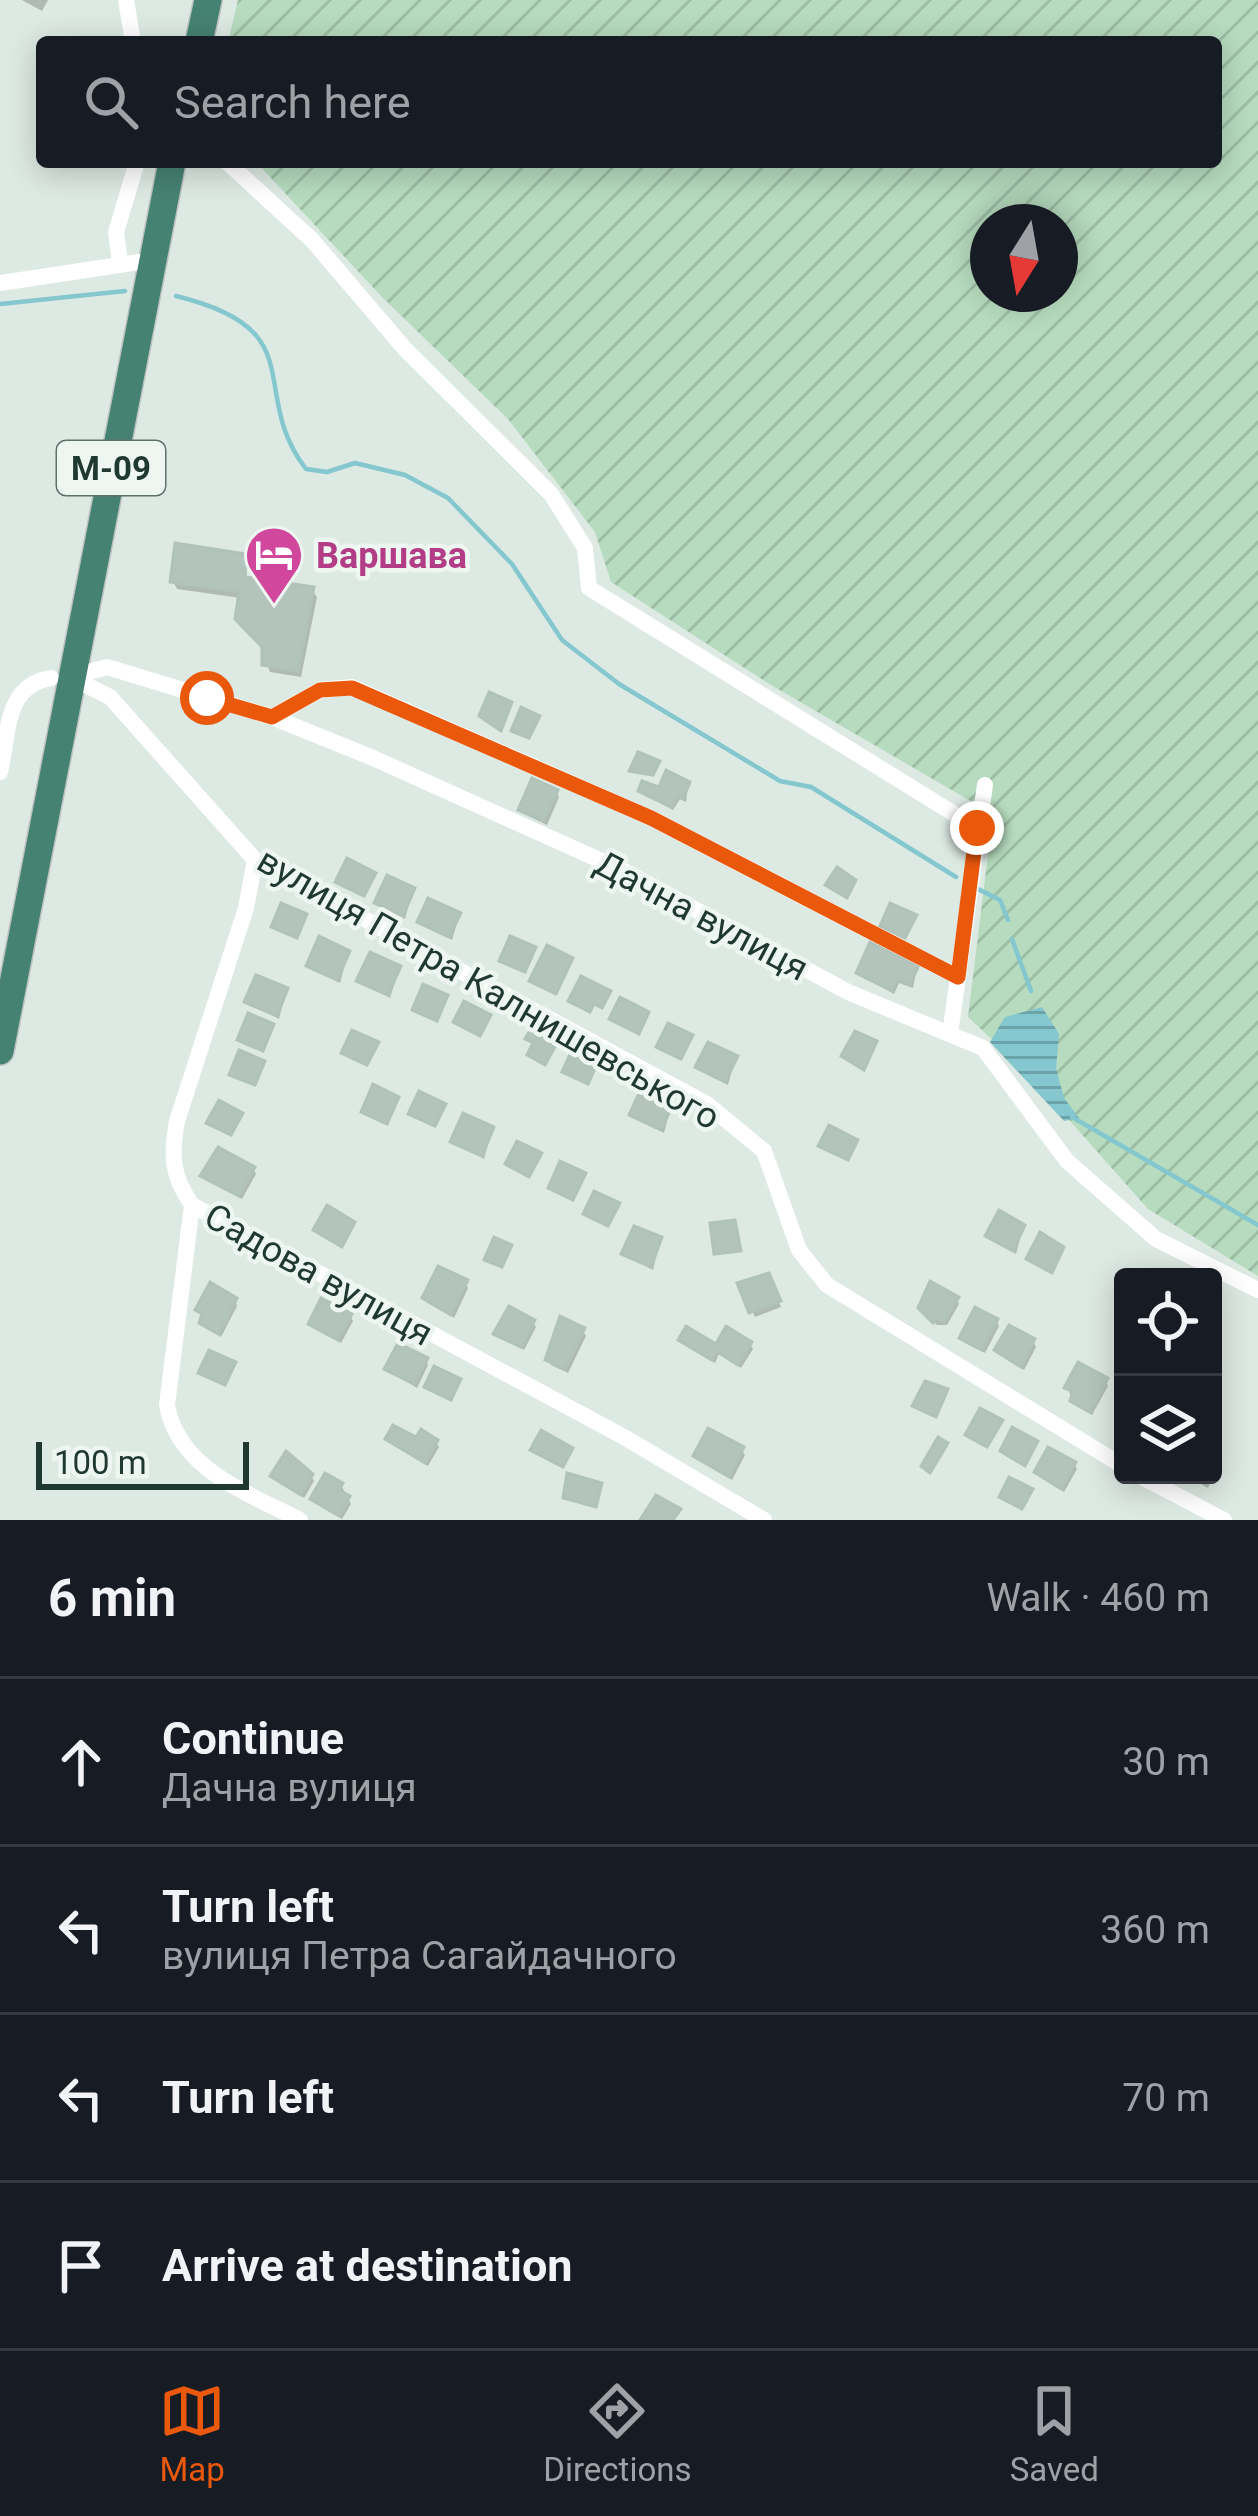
<!DOCTYPE html>
<html lang="en">
<head>
<meta charset="utf-8">
<style>
  body { margin:0; font-family:Roboto,sans-serif; background:#242831; color:#f1f3f6 }
  .controls { position:absolute; right:36px; bottom:36px; display:grid; overflow:hidden; border-radius:12px; box-shadow:0 6px 30px #0003 }
  .controls button { width:108px; height:108px; display:grid; place-items:center; padding:0; border:0; border-bottom:3px solid #363941; background:#171b24; color:#f1f3f6; font:60px sans-serif }
  .compass { position:absolute; left:970px; top:204px; width:108px; height:108px; border-radius:50%; background:#171b24; box-shadow:0 6px 30px #0003; rotate:191deg }
  .scale { position:absolute; left:36px; bottom:30px; width:213px; box-sizing:border-box; padding-left:12px; border:6px solid #1f3831; border-top:0; font-size:33px; line-height:42px; white-space:nowrap; color:#1f3831; -webkit-text-stroke:9px #eef6f1; paint-order:stroke }
  .stop { position:absolute; width:36px; height:36px; margin:-27px; border:9px solid #ea580c; border-radius:50%; background:#fff }
  .stop.end { background:#ea580c; border-color:#fff; box-shadow:0 3px 12px #0008 }
  .list { margin:0; padding:0; list-style:none }
  h2 { display:flex; justify-content:space-between; align-items:center; height:156px; margin:0; padding:0 48px; font-size:51px }
  h2 small { font-size:39px; font-weight:400; color:#9ea1a6 }
  .list li { display:grid; grid-template-columns:78px 1fr auto; gap:36px; align-items:center; box-sizing:border-box; height:168px; padding:0 48px; border-top:3px solid #363941 }
  .list b { display:block; font-size:45px; white-space:nowrap }
  .list p { margin:0; font-size:39px; white-space:nowrap; color:#9ea1a6 }
  .list em { font-size:39px; font-style:normal; color:#9ea1a6 }
  .icon { flex:none; width:66px; height:66px; fill:none; stroke:currentColor; stroke-width:2; stroke-linecap:round; stroke-linejoin:round }
  .map { position:relative; flex:none; width:1258px; height:1520px; overflow:hidden }
  .search { position:absolute; background:#171b24; box-shadow:0 6px 30px #0003; left:36px; right:36px; top:36px; height:132px; display:flex; align-items:center; gap:30px; box-sizing:border-box; padding:0 42px; border-radius:12px; color:#9ea1a6; font-size:45px }
  .sheet { height:828px; background:#171b24 }
  nav { display:flex; justify-content:space-around; align-items:center; box-sizing:border-box; height:168px; border-top:3px solid #363941; background:#171b24; font-size:33px; color:#9ea1a6 }
  nav a { display:grid; justify-items:center; gap:6px }
  nav .on { color:#ea580c }
  .map>svg:first-child { display:block }
  .garden { fill:url(#garden-furrows); fill-rule:evenodd }
  .water { fill:url(#water-rules) }
  .shadow { fill:#0003 }
  .lines { fill:none; stroke-linecap:round; stroke-linejoin:round }
  .stream { stroke:#84c7cf; stroke-width:4.5 }
  .building { fill:#b3c4bc; stroke:#b0c3ba; stroke-width:3 }
  .trunk-casing { stroke:#bcc3c1; stroke-width:30 }
  .minor { stroke:#fff; stroke-width:16 }
  .trunk { stroke:#468272; stroke-width:27 }
  .route { stroke:#ea580c; stroke-width:15 }
  .labels { text-anchor:middle; stroke-width:9; stroke-linejoin:round; paint-order:stroke }
  .shield { fill:#eef6f1; stroke:#5d716b; stroke-width:3 }
  .shield-label { font-size:33px; font-weight:bold; fill:#1f3831 }
  .hotel-label { font-size:36px; font-weight:bold; fill:#b23c85; stroke:#eef6f1; text-anchor:start }
  .street-label { font-size:36px; fill:#1f3831; stroke:#eef6f1 }
</style>
</head>
<body>
<div class="map">
<svg width="1258" height="1520" viewBox="0 0 1258 1520">
  <defs>
    <pattern id="garden-furrows" width="10" height="10" patternUnits="userSpaceOnUse" patternTransform="scale(3)"><rect width="10" height="10" fill="#b6dbbe"/><path d="M-1 1l2-2M0 10L10 0M9 11l2-2" fill="none" stroke="#9cbda4"/></pattern>
    <pattern id="water-rules" width="6" height="5" patternUnits="userSpaceOnUse" patternTransform="scale(3)"><rect width="6" height="5" fill="#84c7cf"/><path d="M0 2.5h6" fill="none" stroke="#6ba3a9"/></pattern>
  </defs>
  <rect width="100%" height="100%" fill="#dde9e3"/>
  <path class="garden" d="M 238,0 L 1258,0 L 1258,1276 L 1148,1209 L 1024,1069 L 968,1017 L 993,814 L 771,685 L 611,582 L 595,532 L 508,419 L 383,298 L 256,162 L 1216,162 L 1216,42 L 228,42 ZM 988,222 L 1060,222 L 1060,294 L 988,294 Z"/>
  <path class="water" d="M 1042,1007 L 1059,1034 L 1056,1068 L 1064,1098 L 1079,1118 L 1064,1121 L 990,1042 L 1005,1017 Z"/>
  <path class="shadow" d="M 22,0 L 48,0 L 42,11 Z
    M 244,557 L 247,581 L 312,590 L 317,597 L 301,677 L 270,672 L 241,598 L 177,589 L 173,581 Z
    M 688,784 L 686,802 L 680,799 L 673,810 L 642,791 Z
    M 556,792 L 559,797 L 547,825 L 524,814 L 522,809 Z
    M 413,890 L 405,919 L 377,903 Z
    M 459,916 L 452,940 L 420,922 Z
    M 348,953 L 340,983 L 309,965 Z
    M 917,967 L 913,988 L 899,983 L 894,994 L 859,972 Z
    M 399,968 L 390,998 L 360,981 Z
    M 286,991 L 279,1019 L 248,1002 Z
    M 735,1059 L 728,1085 L 699,1067 Z
    M 671,1106 L 664,1133 L 632,1114 Z
    M 492,1129 L 484,1159 L 454,1142 Z
    M 253,1169 L 256,1174 L 242,1199 L 203,1176 Z
    M 1023,1227 L 1016,1254 L 988,1236 Z
    M 660,1240 L 653,1270 L 624,1254 Z
    M 768,1277 L 781,1307 L 755,1317 L 741,1285 Z
    M 465,1283 L 468,1288 L 454,1318 L 426,1298 Z
    M 956,1299 L 959,1304 L 947,1325 L 937,1325 L 924,1313 Z
    M 235,1300 L 237,1306 L 221,1337 L 205,1328 L 199,1310 Z
    M 350,1316 L 353,1321 L 341,1343 L 312,1324 Z
    M 996,1321 L 999,1326 L 985,1353 L 965,1343 L 962,1338 Z
    M 533,1322 L 536,1327 L 524,1350 L 496,1334 Z
    M 583,1331 L 586,1336 L 568,1373 L 551,1365 L 548,1360 Z
    M 682,1340 L 717,1348 L 750,1344 L 753,1349 L 741,1368 L 719,1354 L 715,1363 Z
    M 1033,1342 L 1036,1347 L 1024,1370 L 997,1350 Z
    M 426,1360 L 428,1365 L 417,1388 L 387,1369 Z
    M 1105,1381 L 1108,1386 L 1092,1415 L 1076,1406 L 1067,1388 Z
    M 388,1439 L 436,1442 L 439,1447 L 428,1466 Z
    M 742,1450 L 745,1455 L 732,1480 L 696,1456 Z
    M 1213,1456 L 1220,1463 L 1208,1488 L 1184,1475 L 1213,1475 Z
    M 1074,1464 L 1077,1469 L 1064,1492 L 1037,1472 Z
    M 274,1476 L 311,1476 L 314,1481 L 304,1498 Z
    M 341,1485 L 351,1504 L 342,1519 L 314,1499 Z"/>
  <g class="lines">
    <path class="stream" d="M 176,296 C 316,330 246,391 306,469 L 327,472 L 355,463 L 405,475 L 448,498 L 512,564 L 562,640 L 619,684 L 780,781 L 811,787 L 956,877
      M 0,304 L 125,291
      M 976,888 L 1000,900 L 1008,920
      M 1012,939 L 1031,991
      M 1072,1117 L 1258,1225"/>
  </g>
  <path class="building" d="M 175,543 L 246,554 L 245,577 L 314,587 L 298,671 L 262,665 L 262,647 L 235,619 L 239,592 L 170,582 Z
    M 489,692 L 512,702 L 501,731 L 479,716 Z
    M 521,707 L 540,716 L 529,738 L 511,731 Z
    M 638,752 L 660,761 L 653,775 L 629,771 Z
    M 666,770 L 690,782 L 683,799 L 677,796 L 671,807 L 638,791 L 642,781 L 659,787 Z
    M 532,778 L 558,790 L 544,821 L 518,810 Z
    M 347,858 L 376,873 L 364,896 L 335,882 Z
    M 837,867 L 856,880 L 847,898 L 825,885 Z
    M 387,875 L 415,888 L 403,916 L 374,903 Z
    M 428,898 L 461,913 L 449,937 L 417,922 Z
    M 281,903 L 307,914 L 297,938 L 271,927 Z
    M 890,903 L 917,915 L 905,938 L 880,926 Z
    M 319,936 L 350,951 L 337,980 L 306,966 Z
    M 510,936 L 536,947 L 525,972 L 499,961 Z
    M 870,942 L 919,965 L 910,984 L 897,979 L 892,991 L 856,973 Z
    M 547,945 L 573,958 L 556,994 L 529,981 Z
    M 370,952 L 401,966 L 388,995 L 356,981 Z
    M 256,975 L 288,988 L 277,1016 L 244,1002 Z
    M 581,976 L 611,991 L 602,1008 L 594,1004 L 590,1012 L 568,1001 Z
    M 423,984 L 448,995 L 437,1021 L 412,1010 Z
    M 620,997 L 649,1012 L 639,1034 L 609,1019 Z
    M 464,1001 L 491,1015 L 480,1036 L 453,1022 Z
    M 248,1013 L 274,1024 L 263,1051 L 237,1040 Z
    M 668,1023 L 693,1035 L 681,1059 L 656,1047 Z
    M 531,1029 L 555,1047 L 545,1065 L 527,1055 L 533,1043 L 525,1039 Z
    M 352,1030 L 379,1042 L 367,1065 L 341,1053 Z
    M 855,1031 L 877,1041 L 864,1070 L 841,1056 Z
    M 708,1042 L 738,1056 L 725,1082 L 695,1067 Z
    M 239,1050 L 265,1061 L 255,1085 L 229,1075 Z
    M 572,1050 L 598,1062 L 588,1084 L 562,1072 Z
    M 373,1084 L 399,1097 L 387,1124 L 361,1112 Z
    M 641,1089 L 673,1104 L 661,1130 L 629,1115 Z
    M 419,1091 L 446,1104 L 435,1126 L 408,1114 Z
    M 219,1100 L 243,1113 L 231,1135 L 206,1123 Z
    M 463,1113 L 494,1127 L 482,1156 L 450,1142 Z
    M 829,1125 L 858,1140 L 848,1160 L 818,1146 Z
    M 517,1141 L 542,1153 L 529,1177 L 505,1164 Z
    M 218,1147 L 255,1167 L 239,1196 L 200,1176 Z
    M 560,1161 L 586,1173 L 573,1200 L 548,1188 Z
    M 594,1191 L 620,1203 L 608,1226 L 583,1214 Z
    M 327,1205 L 355,1222 L 342,1247 L 313,1230 Z
    M 999,1210 L 1025,1225 L 1013,1251 L 985,1236 Z
    M 735,1220 L 741,1251 L 714,1254 L 710,1223 Z
    M 634,1226 L 662,1237 L 651,1267 L 621,1254 Z
    M 1040,1232 L 1064,1247 L 1052,1273 L 1026,1259 Z
    M 494,1237 L 512,1245 L 502,1267 L 484,1260 Z
    M 438,1266 L 468,1280 L 451,1315 L 422,1298 Z
    M 769,1273 L 781,1301 L 749,1313 L 737,1283 Z
    M 930,1281 L 959,1297 L 944,1322 L 936,1318 L 933,1323 L 918,1308 Z
    M 210,1282 L 237,1298 L 219,1334 L 199,1323 L 202,1314 L 195,1310 Z
    M 321,1298 L 352,1314 L 338,1340 L 308,1324 Z
    M 509,1306 L 535,1320 L 521,1347 L 493,1334 Z
    M 975,1307 L 998,1319 L 982,1350 L 959,1338 Z
    M 560,1316 L 585,1328 L 565,1369 L 545,1360 Z
    M 1009,1325 L 1035,1339 L 1021,1367 L 994,1350 Z
    M 686,1326 L 716,1344 L 726,1326 L 752,1342 L 738,1365 L 716,1351 L 712,1360 L 678,1340 Z
    M 398,1343 L 428,1358 L 414,1384 L 384,1369 Z
    M 209,1350 L 236,1362 L 225,1385 L 198,1373 Z
    M 1078,1362 L 1108,1378 L 1090,1412 L 1070,1401 L 1073,1391 L 1064,1388 Z
    M 434,1366 L 461,1379 L 451,1400 L 424,1387 Z
    M 925,1381 L 948,1389 L 936,1417 L 912,1406 Z
    M 980,1408 L 1003,1420 L 987,1447 L 965,1435 Z
    M 393,1425 L 416,1437 L 421,1429 L 438,1440 L 425,1463 L 385,1439 Z
    M 1012,1427 L 1038,1441 L 1025,1466 L 1000,1451 Z
    M 708,1428 L 744,1447 L 729,1477 L 693,1456 Z
    M 541,1430 L 573,1448 L 563,1467 L 530,1450 Z
    M 938,1437 L 948,1443 L 930,1473 L 921,1466 Z
    M 1048,1447 L 1076,1462 L 1061,1489 L 1034,1472 Z
    M 286,1451 L 313,1474 L 301,1495 L 270,1476 Z
    M 325,1473 L 343,1483 L 339,1490 L 350,1496 L 339,1516 L 310,1499 Z
    M 567,1473 L 602,1483 L 596,1507 L 563,1498 Z
    M 1009,1477 L 1033,1489 L 1022,1509 L 999,1497 Z
    M 656,1495 L 681,1509 L 673,1520 L 640,1520 Z"/>
  <g class="lines">
    <g class="trunk-casing">
      <path id="trunk" d="M 199,42 L 208,0
        M 0,1051 L 172,162"/>
    </g>
    <path class="minor" d="M 126,0 L 133,42
      M 227,162 L 312,240 L 405,349 L 551,494 L 585,548 L 589,588 L 977,828
      M 120,262 L 116,232 L 137,162
      M 0,283 L 152,260
      M 70,677 L 107,667 L 272,717 L 373,758 L 624,871 L 848,992 L 983,1048 L 1067,1161 L 1156,1239 L 1258,1290
      M 70,677 L 110,697 L 255,860 L 707,1104 L 764,1151 L 799,1250 L 827,1285 L 1123,1466
      M 272,717 L 320,690 L 352,687 L 651,818 L 958,977
      M 0,772 C 9,735 4,685 51,678
      M 255,860 L 246,908 L 177,1121 C 171,1155 171,1175 192,1205 L 624,1437 L 764,1520
      M 950,1034 L 985,785
      M 192,1205 L 167,1405 C 178,1469 248,1493 300,1520
      M 1138,1475 L 1224,1520"/>
    <use href="#trunk" class="trunk"/>
  </g>
  <g class="lines">
    <path class="route" d="M 207,698 L 272,717 L 320,690 L 352,688 L 651,818 L 958,977 L 977,828"/>
  </g>
  <defs>
    <g id="hotel-pin" transform="scale(3)"><path d="M0 17L-7.5 6A9.5 9.5 0 1 1 7.5 6Z" fill="#d1479c" stroke="#eef6f1"/><path d="M-6-4.5h1.5V1H6V5H4.5V3h-9V5H-6ZM-4 0a1.8 1.8 0 1 1 3.6 0ZM.5 0V-2.5h3Q6-2.5 6 0Z" fill="#fff"/></g>
  </defs>
  <g fill-rule="evenodd">
    <use href="#hotel-pin" x="274" y="555"/>
  </g>
  <g class="labels">
    <rect class="shield" x="57" y="441" width="108" height="54" rx="9"/>
    <g class="shield-label">
      <text x="111" y="480">М-09</text>
    </g>
    <g class="hotel-label">
      <text x="316" y="568">Варшава</text>
    </g>
    <g class="street-label">
      <text transform="translate(702 915) rotate(28)" y="13">Дачна вулиця</text>
      <text transform="translate(489 988) rotate(30)" y="13">вулиця Петра Калнишевського</text>
      <text transform="translate(319 1274) rotate(29)" y="13">Садова вулиця</text>
    </g>
  </g>
</svg>
<div class="controls">
<button><svg class="icon" aria-label="locate" viewBox="0 0 24 24"><circle cx="12" cy="12" r="6"/><path d="M12 2v4M12 18v4M2 12h4M18 12h4"/></svg></button>
<button><svg class="icon" aria-label="layers" viewBox="0 0 24 24"><path d="M12 4l9 5-9 5-9-5zM3 14l9 5 9-5"/></svg></button>
</div>
<svg class="compass" viewBox="-18 -18 36 36"><path d="M0-13l5 13h-10z" fill="#e53935"/><path d="M0 13l5-13h-10z" fill="#9ea1a6"/></svg>
<div class="scale">100 m</div>
<div class="stop" style="left:207px;top:698px"></div>
<div class="stop end" style="left:977px;top:828px"></div>
<div class="search"><svg class="icon" aria-label="search" viewBox="0 0 24 24"><circle cx="10" cy="10" r="6"/><path d="M15 15l6 6"/></svg>Search here</div>
</div>
<section class="sheet">
<h2>6 min<small>Walk · 460 m</small></h2>
<ul class="list">
<li><svg class="icon" aria-label="ahead" viewBox="0 0 24 24"><path d="M12 20V5M6 11l6-6 6 6"/></svg><div><b>Continue</b><p>Дачна вулиця</p></div><em>30 m</em></li>
<li><svg class="icon" aria-label="left" viewBox="0 0 24 24"><path d="M17 20v-9H6M10 6l-5 5 5 5"/></svg><div><b>Turn left</b><p>вулиця Петра Сагайдачного</p></div><em>360 m</em></li>
<li><svg class="icon" aria-label="left" viewBox="0 0 24 24"><path d="M17 20v-9H6M10 6l-5 5 5 5"/></svg><div><b>Turn left</b></div><em>70 m</em></li>
<li><svg class="icon" aria-label="arrive" viewBox="0 0 24 24"><path d="M6 21V4h12l-3 4 3 4H6"/></svg><div><b>Arrive at destination</b></div></li>
</ul>
</section>
<nav>
<a class="on"><svg class="icon" aria-label="map" viewBox="0 0 24 24"><path d="M3 6l6-2 6 2 6-2v14l-6 2-6-2-6 2zM9 4v14M15 6v14"/></svg>Map</a>
<a><svg class="icon" aria-label="directions" viewBox="0 0 24 24"><path d="M12 3l9 9-9 9-9-9zM9 14v-3h6M13 9l2 2-2 2"/></svg>Directions</a>
<a><svg class="icon" aria-label="saved" viewBox="0 0 24 24"><path d="M7 4h10v16l-5-4-5 4z"/></svg>Saved</a>
</nav>
</body>
</html>
